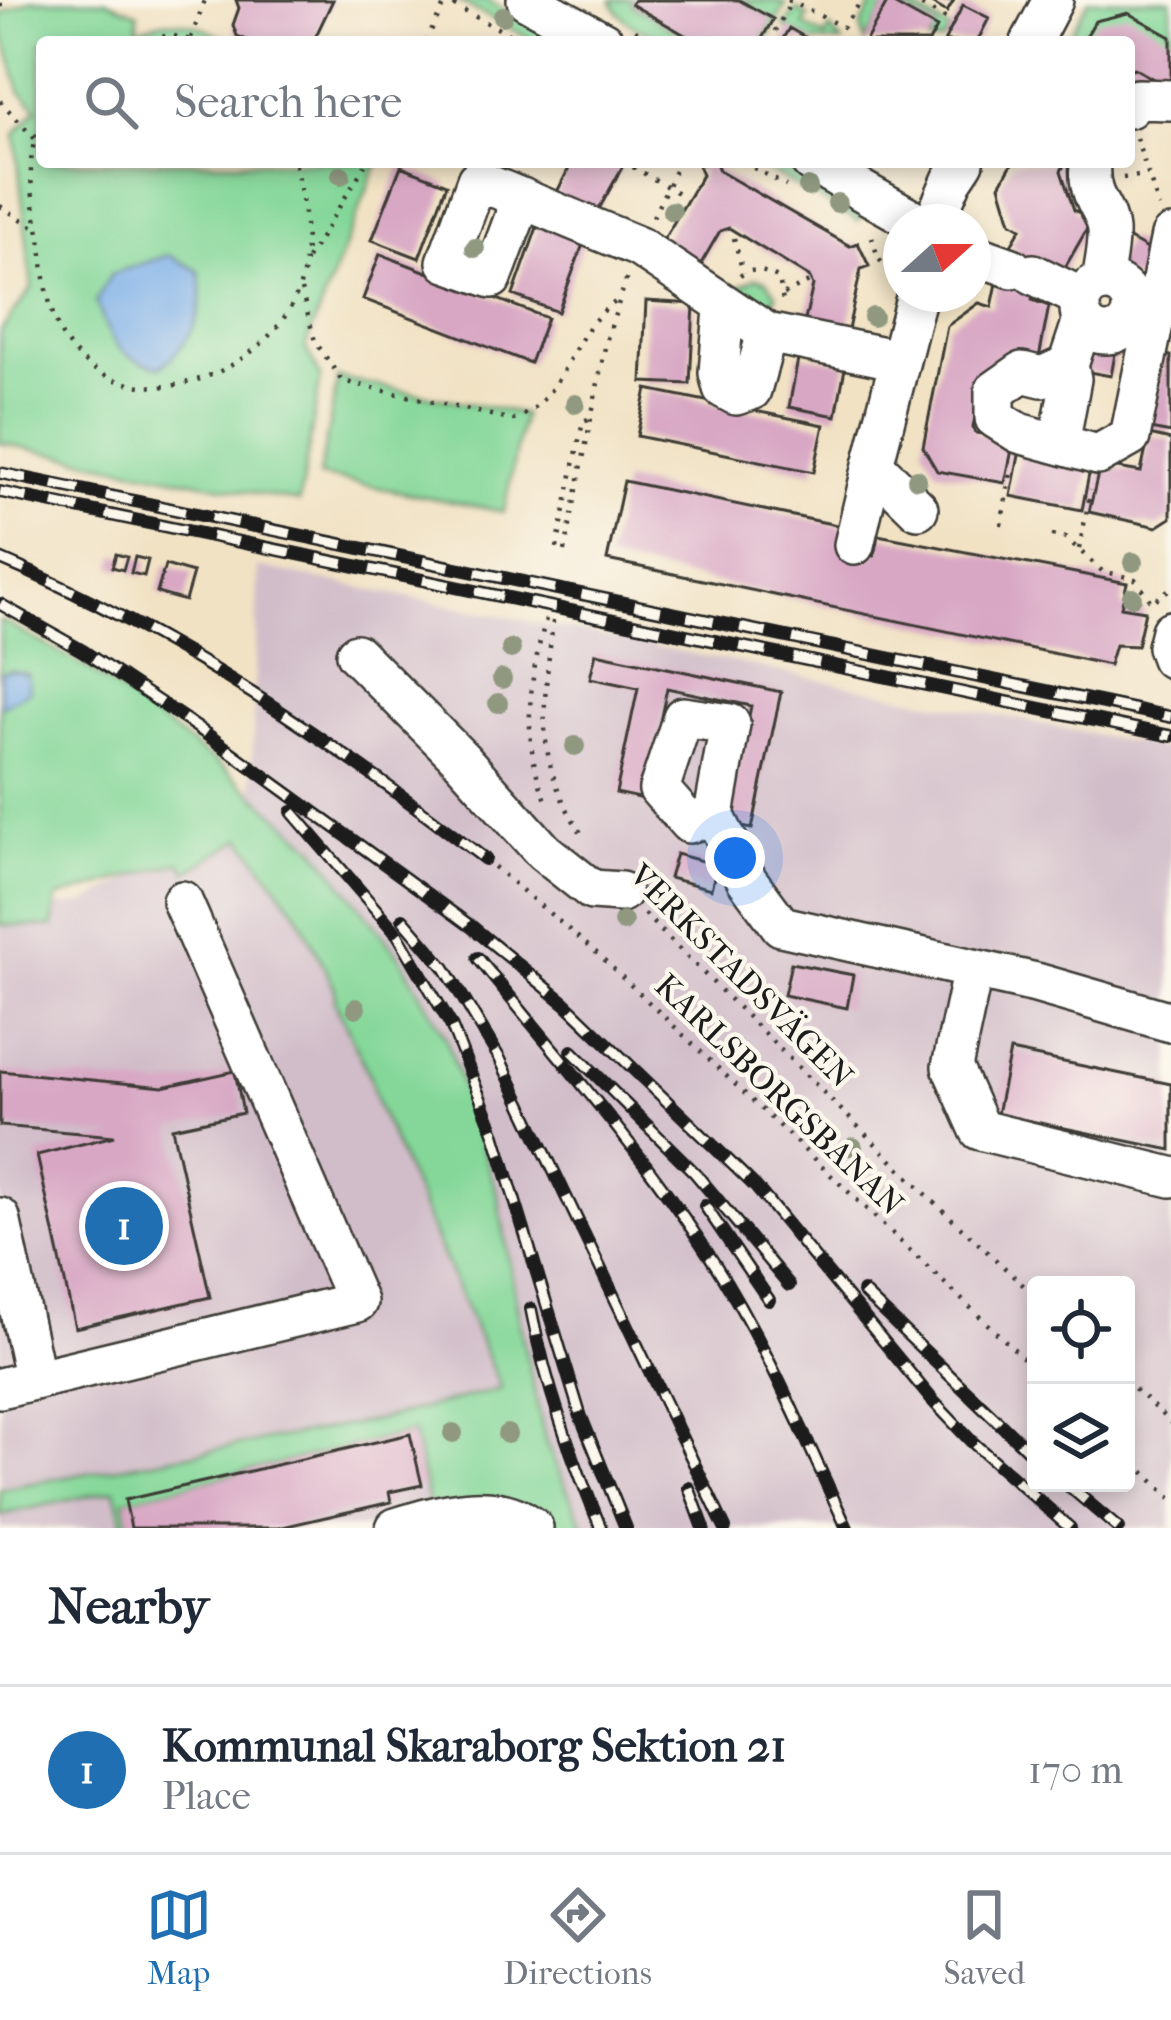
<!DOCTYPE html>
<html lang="en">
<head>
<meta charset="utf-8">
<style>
  body { margin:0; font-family:"IM FELL French Canon",serif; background:#f2f2f3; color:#1f2937 }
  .controls { position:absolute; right:36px; bottom:36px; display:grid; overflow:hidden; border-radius:12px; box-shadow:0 6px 18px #0003 }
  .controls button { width:108px; height:108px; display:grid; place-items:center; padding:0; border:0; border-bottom:3px solid #e0e1e3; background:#fff; color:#1f2937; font:60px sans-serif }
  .compass { position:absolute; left:883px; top:204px; width:108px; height:108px; border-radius:50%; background:#fff; box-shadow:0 6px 18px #0003; rotate:69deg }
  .you { position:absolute; left:735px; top:858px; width:42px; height:42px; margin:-30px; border:9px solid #fff; border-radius:50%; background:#1a73e8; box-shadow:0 0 0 18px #1a73e833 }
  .badge { display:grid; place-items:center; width:78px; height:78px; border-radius:50%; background:#1f6fb2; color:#fff; font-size:39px; font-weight:700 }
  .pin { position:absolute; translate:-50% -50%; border:6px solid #fff; box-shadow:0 3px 12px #0006 }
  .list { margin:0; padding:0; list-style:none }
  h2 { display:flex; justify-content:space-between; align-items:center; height:156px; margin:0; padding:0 48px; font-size:51px }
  h2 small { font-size:39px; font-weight:400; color:#747a83 }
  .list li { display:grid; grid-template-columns:78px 1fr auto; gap:36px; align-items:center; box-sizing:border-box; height:168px; padding:0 48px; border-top:3px solid #e0e1e3 }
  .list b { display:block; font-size:45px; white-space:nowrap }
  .list p { margin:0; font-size:39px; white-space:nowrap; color:#747a83 }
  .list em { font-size:39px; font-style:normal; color:#747a83 }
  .icon { flex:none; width:66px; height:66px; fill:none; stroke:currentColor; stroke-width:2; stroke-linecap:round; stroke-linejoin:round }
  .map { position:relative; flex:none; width:1171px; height:1528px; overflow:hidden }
  .search { position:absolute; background:#fff; box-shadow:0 6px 18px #0003; left:36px; right:36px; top:36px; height:132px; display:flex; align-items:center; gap:30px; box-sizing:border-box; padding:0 42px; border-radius:12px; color:#747a83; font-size:45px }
  .sheet { height:324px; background:#fff }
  nav { display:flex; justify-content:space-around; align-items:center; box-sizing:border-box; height:168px; border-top:3px solid #e0e1e3; background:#fff; font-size:33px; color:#747a83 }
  nav a { display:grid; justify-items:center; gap:6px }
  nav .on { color:#1f6fb2 }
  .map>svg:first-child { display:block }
  .industrial { fill:#d1bdc9; fill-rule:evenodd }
  .green { fill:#84d799; stroke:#507a5a; stroke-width:3 }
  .water { fill:#7bafe8; stroke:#4c6682; stroke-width:3 }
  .building { fill:#d8a7c4 }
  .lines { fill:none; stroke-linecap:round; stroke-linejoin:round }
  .minor-casing { stroke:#3c3a35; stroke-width:44 }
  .path { stroke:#3c3a35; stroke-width:4.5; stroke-dasharray:3 9; stroke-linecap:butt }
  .minor { stroke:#fff; stroke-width:39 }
  .rail-casing { stroke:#1c1c1c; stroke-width:14 }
  .rail { stroke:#fbf7ec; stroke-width:9; stroke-dasharray:27; stroke-linecap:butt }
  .tree { fill:#909980 }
  .labels { text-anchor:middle; stroke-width:9; stroke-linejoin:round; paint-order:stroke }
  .street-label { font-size:33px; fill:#1c1c1c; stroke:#fbf7ec }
</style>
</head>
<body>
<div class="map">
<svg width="1171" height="1528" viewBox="0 0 1171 1528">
  <rect width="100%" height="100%" fill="#fbf7ec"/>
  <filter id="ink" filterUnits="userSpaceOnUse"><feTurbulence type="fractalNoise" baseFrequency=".00833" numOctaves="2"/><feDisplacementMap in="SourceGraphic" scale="24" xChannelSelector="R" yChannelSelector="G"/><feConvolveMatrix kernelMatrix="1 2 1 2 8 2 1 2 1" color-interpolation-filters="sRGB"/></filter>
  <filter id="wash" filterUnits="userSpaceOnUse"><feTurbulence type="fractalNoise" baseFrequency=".004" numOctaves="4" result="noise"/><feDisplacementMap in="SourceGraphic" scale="48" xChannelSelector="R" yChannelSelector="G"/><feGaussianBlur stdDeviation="2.7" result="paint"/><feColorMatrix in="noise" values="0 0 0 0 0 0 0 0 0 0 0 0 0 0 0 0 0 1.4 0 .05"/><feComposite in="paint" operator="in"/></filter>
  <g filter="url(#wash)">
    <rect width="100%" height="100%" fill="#f1e2c4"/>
    <path class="industrial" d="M 258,567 L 1171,750 L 1171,1528 L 0,1528 L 0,909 L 84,904 L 251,813 ZM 1036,1285 L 1126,1285 L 1126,1483 L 1036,1483 Z"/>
    <path class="green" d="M 32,0 L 104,0 L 138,13 L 138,31 C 171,12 200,24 231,42 L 42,42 L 42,162 L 378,162 L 305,347 L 321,377 L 299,502 L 0,443 L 0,332 L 32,288 L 15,134 L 37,108 L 20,91 L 0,23 L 2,13 Z
      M 456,0 L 486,0 L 566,42 L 537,42 Z
      M 611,0 L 634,0 L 632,5 L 697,42 C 667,42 624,31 611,0 Z
      M 739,0 L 784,2 L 785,6 L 767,39 L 762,37 L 772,19 Z
      M 875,0 L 900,0 L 950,30 L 943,42 L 929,42 L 937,28 L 889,1 L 865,42 L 861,27 Z
      M 1089,0 L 1171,0 L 1171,37 L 1065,42 Z
      M 797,9 L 808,16 L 804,25 L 825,37 L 830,29 L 842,42 L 813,42 L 784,26 Z
      M 752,162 L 780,162 L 868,215 L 858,221 Z
      M 756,278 L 767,281 L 776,294 L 770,319 L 730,298 L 737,288 Z
      M 338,378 L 523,414 L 504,512 L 319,476 Z
      M 0,620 L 86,667 L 225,769 L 316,849 L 400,957 L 446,1038 L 498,1196 L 522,1336 L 546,1444 L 585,1528 L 555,1528 L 551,1523 L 429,1505 L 413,1432 L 124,1500 L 130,1528 L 124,1528 L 115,1490 L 0,1515 L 0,1489 L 376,1420 L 501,1389 L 378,1106 L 370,1077 L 335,1002 L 335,989 L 299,915 L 242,838 L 187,872 L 181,862 L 57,898 L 53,927 L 0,925 Z"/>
    <path class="water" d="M 168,255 L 199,271 C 208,312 191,341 161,367 C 117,359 110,340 96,301 L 111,274 Z
      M 9,670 L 27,674 L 29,691 L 0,707 L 0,673 Z"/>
    <g id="blocks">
      <path class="building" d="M 236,0 L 333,0 L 313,42 L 251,42 L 237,36 L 233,25 L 239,8 Z
        M 634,0 L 739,0 L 773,19 L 760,42 L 697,42 L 631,4 Z
        M 926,0 L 954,0 L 947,12 Z
        M 888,1 L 937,28 L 929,42 L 865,42 Z
        M 963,5 L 989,18 L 977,42 L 944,42 Z
        M 1128,13 L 1171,37 L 1171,89 L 1134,68 L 1129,70 L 1129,42 L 1083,42 L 1095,21 Z
        M 789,28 L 813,42 L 781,42 Z
        M 572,162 L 625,162 L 594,218 L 554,198 Z
        M 716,162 L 719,171 L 850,246 L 858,243 L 869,266 L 861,269 L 846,339 L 803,329 L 813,285 L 809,277 L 729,228 L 720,231 L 695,274 L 657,251 L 702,175 L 698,165 Z
        M 1013,162 L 1066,162 L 1061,171 L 1074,210 L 1092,220 L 1063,271 L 1033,293 L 1032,300 L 1049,306 L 1038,363 L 983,377 L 973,427 L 976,433 L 1014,440 L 1005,483 L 937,471 L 923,447 L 947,326 L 979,303 L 992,307 L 997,283 L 1018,251 L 1011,245 L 1021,228 L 1011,222 L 1000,185 Z
        M 401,166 L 447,184 L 419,258 L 372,240 Z
        M 540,219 L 586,236 L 558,312 L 513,295 Z
        M 1128,238 L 1158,255 L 1141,283 L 1112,267 Z
        M 380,254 L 547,318 L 530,363 L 363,299 Z
        M 646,301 L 694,304 L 690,384 L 642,382 Z
        M 1084,338 L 1117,343 L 1111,376 L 1078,370 Z
        M 799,354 L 846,363 L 836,416 L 789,407 Z
        M 1165,355 L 1171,356 L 1171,433 L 1150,429 Z
        M 647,389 L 824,425 L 814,472 L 637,436 Z
        M 1149,435 L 1171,440 L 1171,518 L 1157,527 L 1089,512 L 1100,465 L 1141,472 Z
        M 1021,445 L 1092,459 L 1082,510 L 1011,496 Z
        M 624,481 L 851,528 L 845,549 L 874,556 L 878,535 L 1127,583 L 1121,607 L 1145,611 L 1137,646 L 1115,645 L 1109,665 L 607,560 Z
        M 116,554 L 127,557 L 123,570 L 112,567 Z
        M 135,557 L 148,560 L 144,576 L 131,573 Z
        M 165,565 L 193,573 L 185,601 L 157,593 Z
        M 596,653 L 781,692 L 752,829 L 727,824 L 751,706 L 667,688 L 644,799 L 616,793 L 638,688 L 590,678 Z
        M 676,854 L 717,865 L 711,889 L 669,878 Z
        M 791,963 L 853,975 L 847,1008 L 784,995 Z
        M 1010,1051 L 1171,1084 L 1171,1150 L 997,1114 Z
        M 0,1071 L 163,1087 L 235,1071 L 243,1113 L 172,1128 L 210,1297 L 75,1328 L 37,1155 L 114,1136 L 0,1126 Z
        M 410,1434 L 422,1485 L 389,1492 L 391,1502 L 278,1528 L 131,1528 L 125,1500 Z"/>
    </g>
  </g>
  <g filter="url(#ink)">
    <use href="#blocks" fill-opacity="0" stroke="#3c3a35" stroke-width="3"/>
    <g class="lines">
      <g class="minor-casing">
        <path id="minor" d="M 527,0 L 604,42
          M 1031,42 L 1053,0
          M 1129,108 L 1137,99 L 1171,100
          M 811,162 L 917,222
          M 1090,162 C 1087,201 1106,206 1108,230 C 1109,247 1104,266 1102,282
          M 522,198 L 492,278 L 447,262 L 477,180 L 639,247 L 767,333 L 899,360
          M 934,222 L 952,180 L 964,162
          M 973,254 L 1012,268
          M 1033,274 L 1082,298
          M1080 308a26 26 0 1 1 52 0a26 26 0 1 1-52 0Z
          M 917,294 L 873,465 L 918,509
          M 724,308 L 719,373 L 723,388 L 736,395 L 751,390 L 767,333
          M 1083,320 L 1068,365 L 1042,377 L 1022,372 L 995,391 L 995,418 L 1019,433 L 1098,455 L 1130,437 L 1171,236
          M 1059,444 L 1071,379 L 1068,365
          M 854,545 L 873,465
          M 1171,631 L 1167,647 L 1171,658
          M 356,654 L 461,759 L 544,852 L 592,890 L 621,892
          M 714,815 L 689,823 L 659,789 L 683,717 L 730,724 L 714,815 L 747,880 L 781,926 L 1036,983 L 1171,1022
          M 973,969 L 952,1067 L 980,1130 L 1171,1177
          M 0,1218 L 35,1380
          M 0,1388 L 357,1302 L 182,901
          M 396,1528 C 438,1515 495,1497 533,1528"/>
      </g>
      <path class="path" d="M 443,0 L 524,42
        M 788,0 L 843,27 L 862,0
        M 911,0 L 954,23
        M 0,5 L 5,5 L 7,0
        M 635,30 L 656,42
        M 191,38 L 205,0
        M 139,42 L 170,35 L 199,42
        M 426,42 L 446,1
        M 769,42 L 791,2
        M 0,101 L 36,140
        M 42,123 C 22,158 34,202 40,239 C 45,276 47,323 74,352 C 140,425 269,372 299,289 C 312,251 304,200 294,162
        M 1136,138 L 1159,207
        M 743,162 L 786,186
        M 633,167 L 685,197
        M 1123,178 L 1147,175
        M 0,206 L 36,228
        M 653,217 L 679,162
        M 872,237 L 878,258 L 891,273
        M 734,238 L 743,273
        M 307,259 L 367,162
        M 740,276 C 754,266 765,271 779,279 L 783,302
        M 301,290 L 315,341 L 342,381 L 513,420 C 567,400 568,331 617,301
        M 784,294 L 809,282
        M 1001,525 L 1012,468
        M 1052,535 L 1066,538 L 1102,571 L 1135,579 L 1152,603
        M 557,548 L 583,421 L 591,418
        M 1079,549 L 1091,490
        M 565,551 L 606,342 L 627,277
        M 1156,599 L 1171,588
        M 546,619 C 529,679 520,743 547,802
        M 553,621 C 543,711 532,760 585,839
        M 485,859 L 599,955 L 1036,1370
        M 644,914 L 936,1204 L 1036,1297
        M 1126,1381 L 1171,1423
        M 1126,1455 L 1171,1498"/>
      <use href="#minor" class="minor"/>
      <g class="rail-casing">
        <path id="rail" d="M 0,473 L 1171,717
          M 0,492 L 1171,736
          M 0,559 C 178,634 333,742 485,859
          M 0,604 L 83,651 L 198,728 L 472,927 L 565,1003 L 756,1187 L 933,1401 L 971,1441 L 1070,1528
          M 292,812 L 398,935 L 451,1025 L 494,1132 L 581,1417 L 626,1528
          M 403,919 L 445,968 L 500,1059 L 725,1528
          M 478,958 C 555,1053 638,1146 705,1249 C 763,1336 803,1434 847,1528
          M 572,1051 L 695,1173 L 789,1285
          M 705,1206 L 769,1300
          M 863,1292 L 1036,1458
          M 531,1309 C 546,1386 571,1456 601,1528
          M 1065,1483 L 1118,1528
          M 689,1488 L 704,1528"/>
      </g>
      <use href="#rail" class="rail"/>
    </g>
    <g class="tree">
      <circle cx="503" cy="16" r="10"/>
      <circle cx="341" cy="175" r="10"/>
      <circle cx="808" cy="187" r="10"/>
      <circle cx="837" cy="203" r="10"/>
      <circle cx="672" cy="211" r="10"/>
      <circle cx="475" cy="248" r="10"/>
      <circle cx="873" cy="317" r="10"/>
      <circle cx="575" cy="404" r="10"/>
      <circle cx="917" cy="479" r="10"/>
      <circle cx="1133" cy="562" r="10"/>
      <circle cx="1132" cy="597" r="10"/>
      <circle cx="511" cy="649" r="10"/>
      <circle cx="502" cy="679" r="10"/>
      <circle cx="498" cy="703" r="10"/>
      <circle cx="575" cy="746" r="10"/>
      <circle cx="623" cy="922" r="10"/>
      <circle cx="356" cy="1008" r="10"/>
      <circle cx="853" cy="1147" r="10"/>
      <circle cx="453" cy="1433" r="10"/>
      <circle cx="507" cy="1434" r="10"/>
    </g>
  </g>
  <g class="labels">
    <g class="street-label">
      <text transform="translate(742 975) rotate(45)" y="12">VERKSTADSVÄGEN</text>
      <text transform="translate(780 1094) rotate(44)" y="12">KARLSBORGSBANAN</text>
    </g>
  </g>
</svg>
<div class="controls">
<button><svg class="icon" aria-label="locate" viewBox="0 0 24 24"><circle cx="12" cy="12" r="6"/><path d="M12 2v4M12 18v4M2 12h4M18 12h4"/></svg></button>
<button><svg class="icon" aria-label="layers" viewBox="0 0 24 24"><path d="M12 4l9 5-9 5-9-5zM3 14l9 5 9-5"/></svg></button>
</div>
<svg class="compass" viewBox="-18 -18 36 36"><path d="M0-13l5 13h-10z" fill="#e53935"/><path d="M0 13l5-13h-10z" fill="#747a83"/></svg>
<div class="you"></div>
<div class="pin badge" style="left:124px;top:1226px">1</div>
<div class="search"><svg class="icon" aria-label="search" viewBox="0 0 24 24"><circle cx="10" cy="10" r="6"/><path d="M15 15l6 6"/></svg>Search here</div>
</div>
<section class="sheet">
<h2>Nearby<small></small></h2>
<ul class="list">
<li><span class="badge">1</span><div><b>Kommunal Skaraborg Sektion 21</b><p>Place</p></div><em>170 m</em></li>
</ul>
</section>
<nav>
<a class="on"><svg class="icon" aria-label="map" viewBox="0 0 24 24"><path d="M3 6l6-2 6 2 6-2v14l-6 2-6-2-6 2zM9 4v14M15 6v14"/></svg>Map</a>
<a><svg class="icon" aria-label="directions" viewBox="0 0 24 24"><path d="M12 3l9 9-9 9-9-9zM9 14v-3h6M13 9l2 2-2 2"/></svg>Directions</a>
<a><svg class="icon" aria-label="saved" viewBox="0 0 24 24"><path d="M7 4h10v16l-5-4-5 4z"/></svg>Saved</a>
</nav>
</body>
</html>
